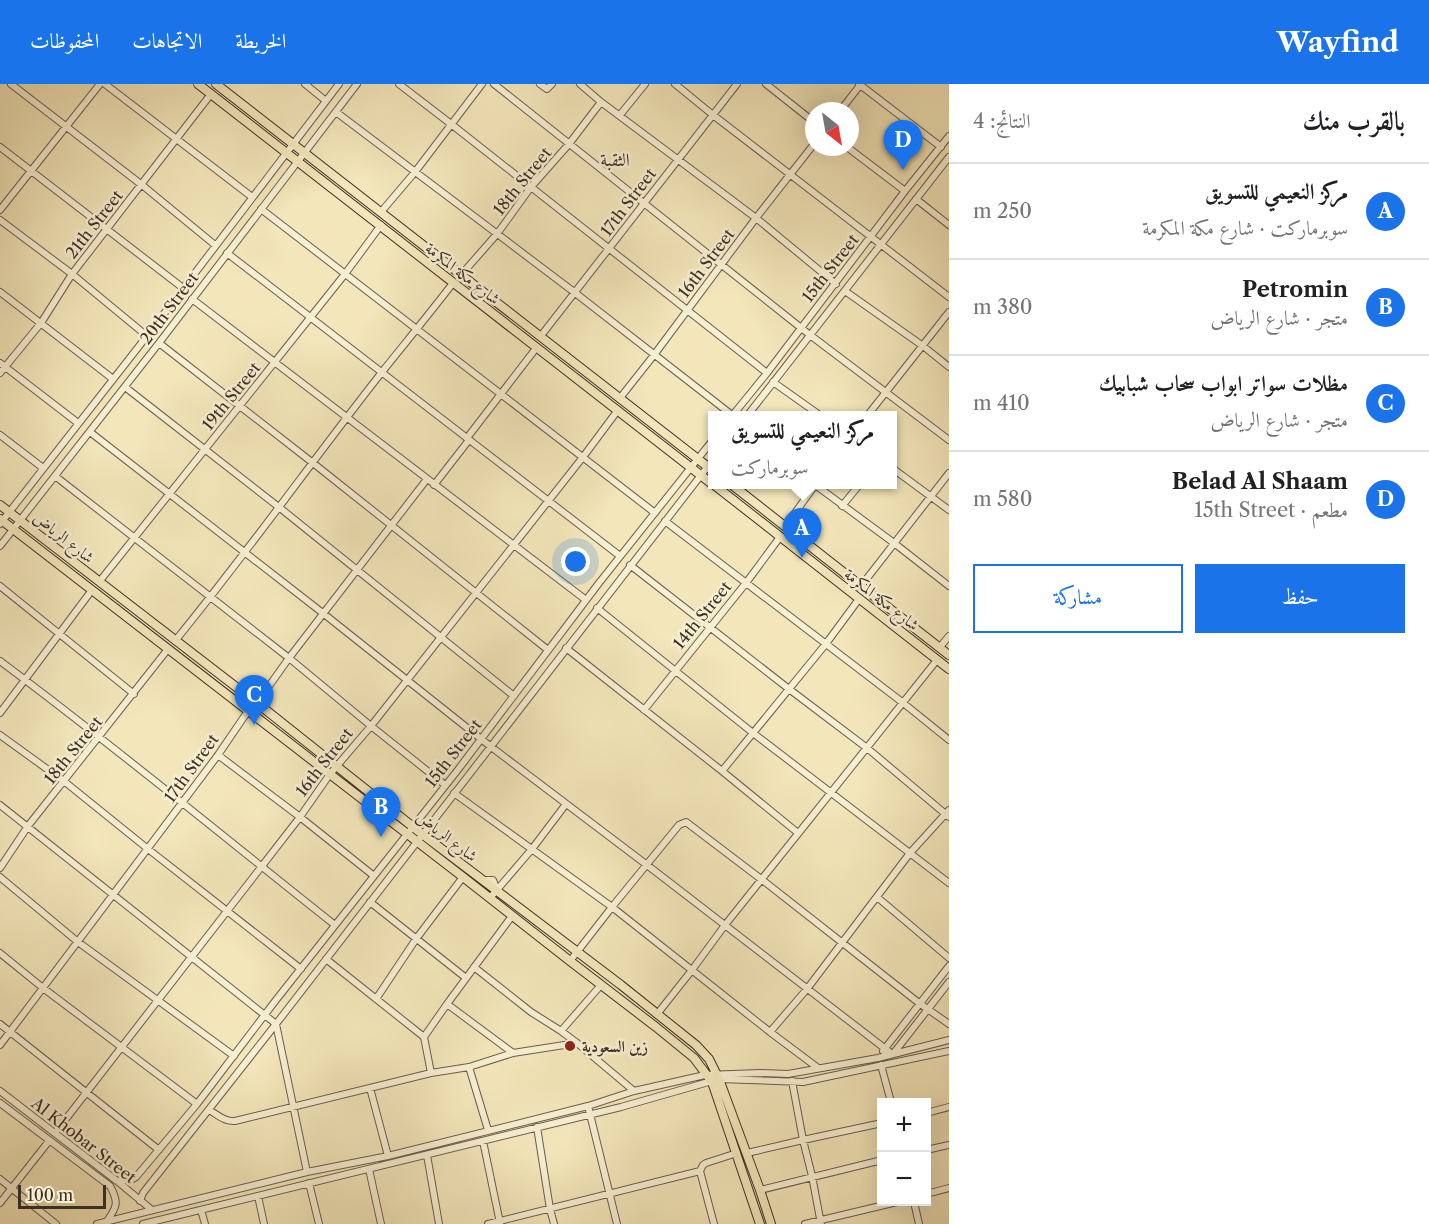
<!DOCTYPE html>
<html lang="ar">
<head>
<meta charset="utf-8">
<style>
  body { margin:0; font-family:"Libre Caslon Text",Amiri,serif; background:#f6f6f6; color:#202124; direction:rtl }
  .controls { position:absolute; right:18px; bottom:18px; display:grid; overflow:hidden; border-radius:0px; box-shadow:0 6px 24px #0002 }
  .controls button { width:54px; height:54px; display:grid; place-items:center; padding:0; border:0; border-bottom:2px solid #e0e0e0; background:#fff; color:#202124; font:30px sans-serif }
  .compass { position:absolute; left:805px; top:18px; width:54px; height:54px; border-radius:50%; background:#fff; box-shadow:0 6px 24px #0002; rotate:149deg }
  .scale { position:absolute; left:18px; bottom:15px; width:88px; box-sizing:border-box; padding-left:6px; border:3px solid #3c3027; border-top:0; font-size:16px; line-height:21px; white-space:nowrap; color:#3c3027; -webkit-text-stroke:4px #f7efd2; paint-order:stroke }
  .you { position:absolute; left:576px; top:478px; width:21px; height:21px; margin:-15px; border:4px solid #fff; border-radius:50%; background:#1a73e8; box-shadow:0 0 0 9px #1a73e833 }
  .badge { display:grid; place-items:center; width:39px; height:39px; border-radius:50%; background:#1a73e8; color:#fff; font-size:20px; font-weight:700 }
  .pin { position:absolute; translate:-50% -50px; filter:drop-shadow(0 2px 3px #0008) }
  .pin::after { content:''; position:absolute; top:32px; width:21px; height:18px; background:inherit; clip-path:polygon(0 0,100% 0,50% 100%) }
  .popup { position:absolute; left:708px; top:327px; width:189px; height:78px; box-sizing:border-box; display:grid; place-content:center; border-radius:0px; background:#fff; filter:drop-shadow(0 2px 4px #0005); font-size:20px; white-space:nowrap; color:#757577 }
  .popup b { font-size:22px; color:#202124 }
  .popup::after { content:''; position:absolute; left:50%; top:100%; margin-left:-12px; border:12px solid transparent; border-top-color:#fff }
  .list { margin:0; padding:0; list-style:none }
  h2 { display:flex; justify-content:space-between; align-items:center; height:78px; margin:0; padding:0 24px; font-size:26px }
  h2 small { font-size:20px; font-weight:400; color:#757577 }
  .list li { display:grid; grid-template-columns:39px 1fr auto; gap:18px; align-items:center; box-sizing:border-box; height:96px; padding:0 24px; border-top:2px solid #e0e0e0 }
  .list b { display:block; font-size:22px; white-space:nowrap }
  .list p { margin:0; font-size:20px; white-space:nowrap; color:#757577 }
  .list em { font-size:20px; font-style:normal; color:#757577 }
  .actions { display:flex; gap:12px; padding:18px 24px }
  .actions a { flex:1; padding:14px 0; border:2px solid #1a73e8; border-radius:0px; text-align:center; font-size:21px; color:#1a73e8 }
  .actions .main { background:#1a73e8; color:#fff }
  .map { position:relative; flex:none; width:949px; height:1140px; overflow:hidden; direction:ltr }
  header { display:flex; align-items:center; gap:36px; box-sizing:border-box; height:84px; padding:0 30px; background:#1a73e8; color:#fff }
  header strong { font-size:28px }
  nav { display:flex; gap:33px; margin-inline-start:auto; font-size:21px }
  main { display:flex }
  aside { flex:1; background:#fff }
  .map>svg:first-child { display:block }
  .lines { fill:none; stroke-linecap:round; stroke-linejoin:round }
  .minor-casing { stroke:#6a5e4c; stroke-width:8 }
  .major-casing { stroke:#3c3027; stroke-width:10 }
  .minor { stroke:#f7efd2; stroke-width:6 }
  .major { stroke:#f3e6ba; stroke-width:8 }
  .poi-dot { fill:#8f2418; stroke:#f7efd2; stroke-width:2 }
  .labels { text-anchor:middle; stroke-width:5; stroke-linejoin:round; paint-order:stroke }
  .street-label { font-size:16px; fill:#3c3027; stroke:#f7efd2 }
  .poi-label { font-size:16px; font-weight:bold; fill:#3c3027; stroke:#f7efd2; text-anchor:start }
  .neighbourhood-label { font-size:18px; fill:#3c3027; stroke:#f7efd2 }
</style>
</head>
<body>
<header>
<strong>Wayfind</strong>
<nav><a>الخريطة</a><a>الاتجاهات</a><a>المحفوظات</a></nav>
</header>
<main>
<aside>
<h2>بالقرب منك<small>النتائج: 4</small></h2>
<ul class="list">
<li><span class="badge">A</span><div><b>مركز النعيمي للتسويق</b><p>سوبرماركت · شارع مكة المكرمة</p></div><em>250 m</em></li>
<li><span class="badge">B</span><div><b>Petromin</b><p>متجر · شارع الرياض</p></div><em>380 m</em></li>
<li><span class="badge">C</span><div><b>مظلات سواتر ابواب سحاب شبابيك</b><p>متجر · شارع الرياض</p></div><em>410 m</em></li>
<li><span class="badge">D</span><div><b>Belad Al Shaam</b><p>مطعم · 15th Street</p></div><em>580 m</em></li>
</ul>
<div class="actions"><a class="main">حفظ</a><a>مشاركة</a></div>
</aside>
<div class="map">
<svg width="949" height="1140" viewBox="0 0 949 1140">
  <rect width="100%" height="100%" fill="#f3e6ba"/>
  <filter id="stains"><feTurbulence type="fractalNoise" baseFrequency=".00333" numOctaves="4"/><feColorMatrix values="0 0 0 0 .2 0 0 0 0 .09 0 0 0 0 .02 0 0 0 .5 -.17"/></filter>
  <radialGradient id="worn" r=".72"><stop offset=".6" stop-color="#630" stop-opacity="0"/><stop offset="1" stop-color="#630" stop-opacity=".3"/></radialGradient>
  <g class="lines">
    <g class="minor-casing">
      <path id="minor" d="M 11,0 L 142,101 L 215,161
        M 105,0 L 252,113
        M 305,0 L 326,17
        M 399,0 L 451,40 L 767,289
        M 494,0 L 810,251 L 949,356
        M 540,0 L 547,5 L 552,0
        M 580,0 L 601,18 L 756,134 L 836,200
        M 675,0 L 713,31 L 949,213
        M 766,0 L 814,38
        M 859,0 L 941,63
        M 840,27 L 861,0
        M 336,28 L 574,208 L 732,331
        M 620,31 L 645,0
        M 0,63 L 183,204
        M 847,63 L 905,107
        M 916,115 L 949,141
        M 261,125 L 655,429
        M 0,126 L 100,0
        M 381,128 L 415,88 L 482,0
        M 0,136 L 72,190 L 147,252
        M 227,169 L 620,472
        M 461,191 L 497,150 L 531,103 L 569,60 L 601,18
        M 845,207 L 923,262 L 949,283
        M 0,208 L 113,295
        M 192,215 L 586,516
        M 540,253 L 737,0
        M 159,259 L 313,379 L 548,566
        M 0,279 L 78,339
        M 0,289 L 41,239 L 72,190 L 211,10
        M 773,298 L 821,332
        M 125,303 L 280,424 L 514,612
        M 620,314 L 654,271 L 756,134 L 814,60
        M 732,332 L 767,289 L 905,107 L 949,52
        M 747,332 L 949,73
        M 867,332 L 949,228
        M 90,348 L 324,530 L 490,662 L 647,781 L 892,970
        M 0,351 L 43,384
        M 467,354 L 537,263
        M 892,384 L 949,426
        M 55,392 L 289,574 L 371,642 L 445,701
        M 814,400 L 894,459 L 949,502
        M 434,401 L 469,356
        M 842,422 L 860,400
        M 665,437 L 902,618 L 949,656
        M 0,440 L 147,252 L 339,0
        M 785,443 L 815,401
        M 0,462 L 159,259 L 357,0
        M 630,481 L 789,605 L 867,664 L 949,733
        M 99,498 L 345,190 L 381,141
        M 0,502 L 134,610
        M 861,502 L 949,389
        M 597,524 L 753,649 L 949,799
        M 175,557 C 247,469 312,377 382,288 C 406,258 430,229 453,199
        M 940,563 L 949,552
        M 566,564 L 722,687 L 798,749
        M 0,577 C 114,662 224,753 335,841
        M 644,626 L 746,499 L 780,453
        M 0,629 L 92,506
        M 0,651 L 65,698 L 148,765 L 301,885
        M 218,671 L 300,733 L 374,792
        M 722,687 L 825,561 L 859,515
        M 454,709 L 612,823 L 770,948 L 818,984
        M 0,721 L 276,940 L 307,1088
        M 0,784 L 28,742 L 168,565
        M 0,793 L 78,858 L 234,972
        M 483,796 L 493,796 L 497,806
        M 877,813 L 949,874
        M 490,814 L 532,765 L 566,720
        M 370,818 L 466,894
        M 0,869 L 43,904 L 197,1020
        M 326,875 L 424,953
        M 570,877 L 612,823 L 679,741 L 686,738 L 761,795 L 919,919 L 949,940
        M 474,883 L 531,928 L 561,947 L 577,959 L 634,1007
        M 376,915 L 416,855 L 463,793
        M 447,920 L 513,969
        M 658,929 L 692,886 L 725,841 L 937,576
        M 0,940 L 159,1066
        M 561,947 L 601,901
        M 770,948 L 807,905 L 910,769 L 949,726
        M 0,961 L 218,671 L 248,627 L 257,619 L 289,574 L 427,395
        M 883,967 L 949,882
        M 893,970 L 949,898
        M 881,981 L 891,1018
        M 469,983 L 488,1046
        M 431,989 L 424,953 L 447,920 L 512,832
        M 792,997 L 803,1056 L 812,1092 L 821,1140
        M 370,1004 L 388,1072
        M 0,1007 L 117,1097 L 152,1126
        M 0,1019 L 110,1102 C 119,1118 117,1123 107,1137
        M 588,1022 L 617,1140
        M 209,1026 C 218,1031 225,1038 235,1037 L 431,989 L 469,983 L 513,969 L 577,959
        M 926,1029 L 949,1023
        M 537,1043 L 550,1125 L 554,1140
        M 55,1049 L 300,733 L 330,690 L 371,642 L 583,373 L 618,326
        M 483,1057 L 500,1139
        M 926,1066 L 949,1061
        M 747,1069 L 803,1056 L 882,1039
        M 427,1071 L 439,1140
        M 369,1085 L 381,1140
        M 0,1095 L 56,1140
        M 117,1097 L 131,1096 L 136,1093 L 197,1020 L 276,916 L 457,687 L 599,499 L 712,357
        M 309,1099 L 319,1140
        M 760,1106 L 882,1076
        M 926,1110 L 949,1104
        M 258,1112 L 264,1140
        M 140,1117 L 143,1109 L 276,940 L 712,377
        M 914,1118 L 919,1140
        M 0,1119 L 49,1057
        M 201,1126 L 205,1140
        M 97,1140 L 307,1088 L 388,1072 L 588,1022 L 634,1007 L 705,991 L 760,989 L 788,990 L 878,974 L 949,956
        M 143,1140 L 621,1023 L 719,995 L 803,998 L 949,967
        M 488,1140 L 700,1087
        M 714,1140 L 700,1087 L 703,1081 L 706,1079 L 737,1069
        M 805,1140 L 897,1118"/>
    </g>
    <g class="major-casing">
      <path id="major" d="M 198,0 L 712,400
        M 216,0 L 712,386
        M 713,400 L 949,585
        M 731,400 L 949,571
        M 0,421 L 257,619 L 422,750 L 621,901 L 696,961 L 709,975 L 719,995 L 760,1106 L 771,1140
        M 0,435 L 463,793 L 570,877 L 656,943 L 694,974 L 712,998 L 760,1140"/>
    </g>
    <use href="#minor" class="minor"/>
    <use href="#major" class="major"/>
  </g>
  <circle class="poi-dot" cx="570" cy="962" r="6"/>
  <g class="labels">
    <g class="street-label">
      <text transform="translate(522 97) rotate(-51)" y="6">18th Street</text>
      <text transform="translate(628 118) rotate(-53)" y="6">17th Street</text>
      <text transform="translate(94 140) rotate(-52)" y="6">21th Street</text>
      <text transform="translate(706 179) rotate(-53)" y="6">16th Street</text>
      <text transform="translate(830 184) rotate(-52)" y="6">15th Street</text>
      <text transform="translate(463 189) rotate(38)" y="6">شارع مكة المكرمة</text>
      <text transform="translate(169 224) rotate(-53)" y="6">20th Street</text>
      <text transform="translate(231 312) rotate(-51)" y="6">19th Street</text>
      <text transform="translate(64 453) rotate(38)" y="6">شارع الرياض</text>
      <text transform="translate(882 515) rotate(38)" y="6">شارع مكة المكرمة</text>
      <text transform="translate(702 531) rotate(-51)" y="6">14th Street</text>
      <text transform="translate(73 666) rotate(-51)" y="6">18th Street</text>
      <text transform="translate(453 669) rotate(-52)" y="6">15th Street</text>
      <text transform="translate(324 678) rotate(-52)" y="6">16th Street</text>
      <text transform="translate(191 684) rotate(-54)" y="6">17th Street</text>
      <text transform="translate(447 752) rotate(37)" y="6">شارع الرياض</text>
      <text transform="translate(84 1056) rotate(38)" y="6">Al Khobar Street</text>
    </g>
    <g class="poi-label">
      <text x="582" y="968">زين السعودية</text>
    </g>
    <g class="neighbourhood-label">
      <text x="615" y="82">الثقبة</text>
    </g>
  </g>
  <rect width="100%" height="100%" filter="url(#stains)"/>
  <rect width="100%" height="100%" fill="url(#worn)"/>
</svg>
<div class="controls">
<button>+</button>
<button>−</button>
</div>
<svg class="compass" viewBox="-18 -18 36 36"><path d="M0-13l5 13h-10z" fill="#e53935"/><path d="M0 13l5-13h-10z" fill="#757577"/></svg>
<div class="scale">100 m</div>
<div class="you"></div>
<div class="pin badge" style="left:802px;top:474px">A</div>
<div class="popup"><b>مركز النعيمي للتسويق</b>سوبرماركت</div>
<div class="pin badge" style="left:381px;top:753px">B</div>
<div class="pin badge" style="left:254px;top:641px">C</div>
<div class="pin badge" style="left:903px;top:86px">D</div>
</div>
</main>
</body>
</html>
